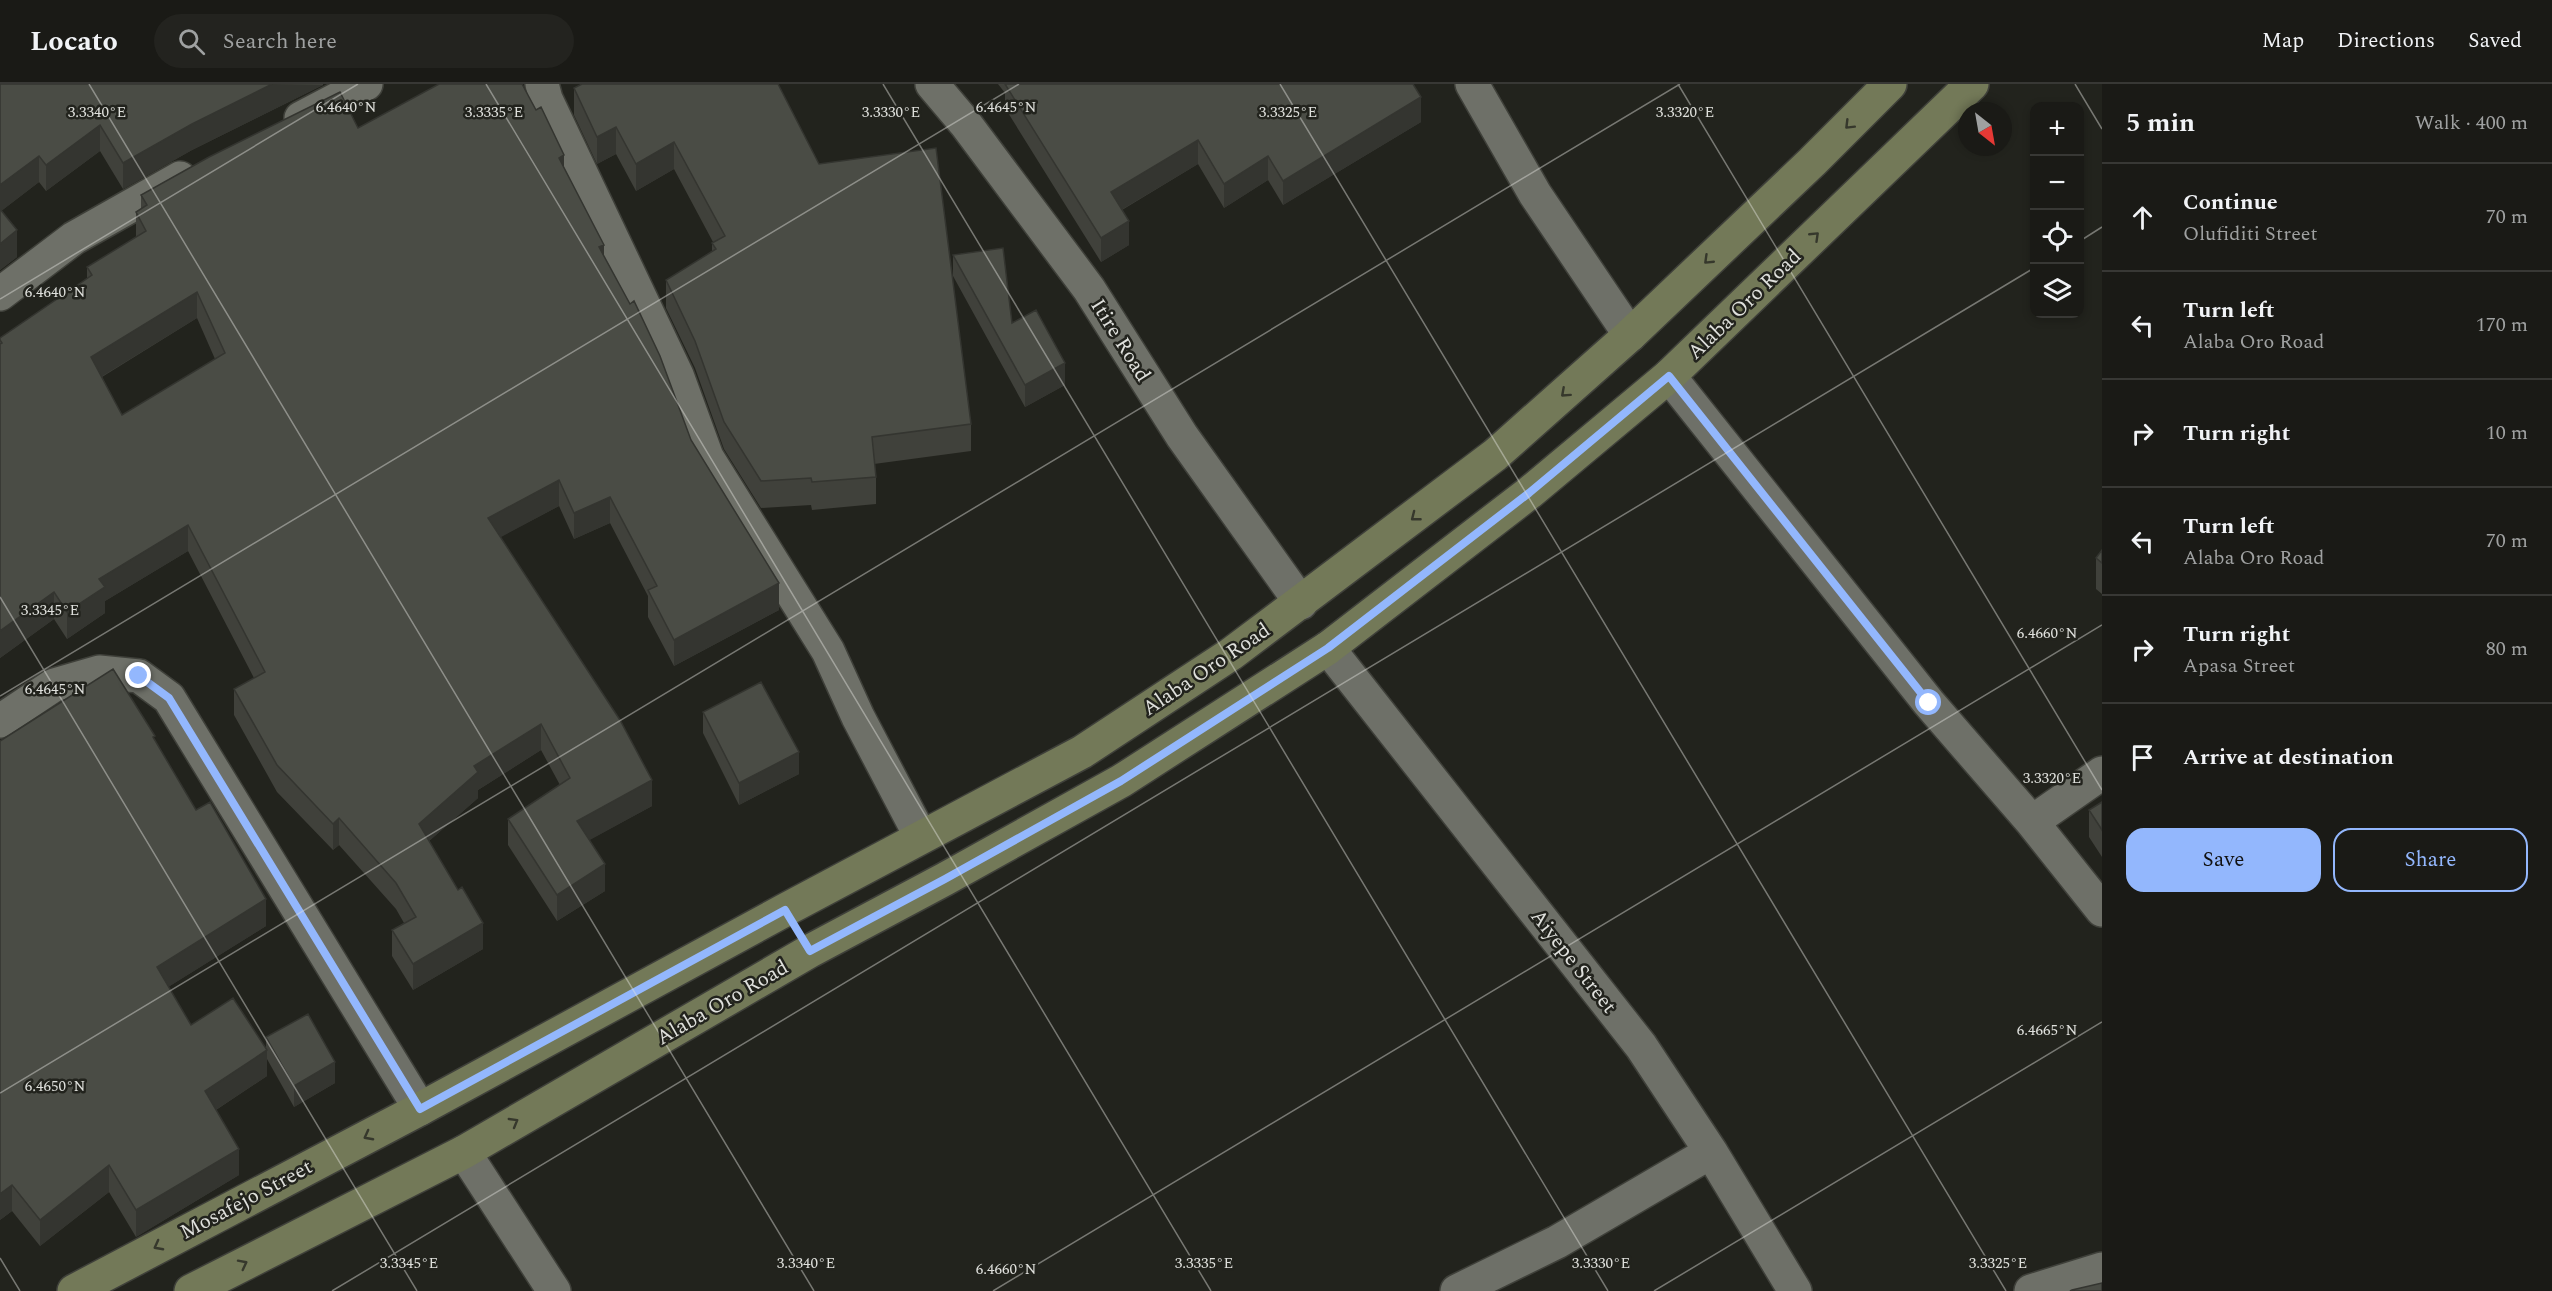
<!DOCTYPE html>
<html lang="en">
<head>
<meta charset="utf-8">
<style>
  body { margin:0; font-family:Spectral,serif; background:#23231f; color:#f1f3f6 }
  .controls { position:absolute; right:18px; top:18px; display:grid; overflow:hidden; border-radius:12px; box-shadow:0 3px 9px #0003 }
  .controls button { width:54px; height:54px; display:grid; place-items:center; padding:0; border:0; border-bottom:2px solid #383835; background:#1a1a16; color:#f1f3f6; font:30px sans-serif }
  .compass { position:absolute; left:1958px; top:18px; width:54px; height:54px; border-radius:50%; background:#1a1a16; box-shadow:0 3px 9px #0003; rotate:149deg }
  .stop { position:absolute; width:18px; height:18px; margin:-14px; border:4px solid #93b7fd; border-radius:50%; background:#fff }
  .stop.end { background:#93b7fd; border-color:#fff; box-shadow:0 2px 6px #0008 }
  .list { margin:0; padding:0; list-style:none }
  h2 { display:flex; justify-content:space-between; align-items:center; height:78px; margin:0; padding:0 24px; font-size:26px }
  h2 small { font-size:20px; font-weight:400; color:#9fa1a1 }
  .list li { display:grid; grid-template-columns:39px 1fr auto; gap:18px; align-items:center; box-sizing:border-box; height:108px; padding:0 24px; border-top:2px solid #383835 }
  .list b { display:block; font-size:22px; white-space:nowrap }
  .list p { margin:0; font-size:20px; white-space:nowrap; color:#9fa1a1 }
  .list em { font-size:20px; font-style:normal; color:#9fa1a1 }
  .actions { display:flex; gap:12px; padding:18px 24px }
  .actions a { flex:1; padding:14px 0; border:2px solid #93b7fd; border-radius:18px; text-align:center; font-size:21px; color:#93b7fd }
  .actions .main { background:#93b7fd; color:#111 }
  .icon { flex:none; width:33px; height:33px; fill:none; stroke:currentColor; stroke-width:2; stroke-linecap:round; stroke-linejoin:round }
  .map { position:relative; flex:none; width:2102px; height:1207px; overflow:hidden }
  header { display:flex; align-items:center; gap:36px; box-sizing:border-box; height:84px; padding:0 30px; background:#1a1a16; border-bottom:2px solid #383835 }
  header strong { font-size:28px }
  nav { display:flex; gap:33px; margin-inline-start:auto; font-size:21px }
  .search { width:420px; height:54px; background:#23231f; display:flex; align-items:center; gap:15px; box-sizing:border-box; padding:0 21px; border-radius:33px; color:#9fa1a1; font-size:22px }
  main { display:flex }
  aside { flex:1; background:#1a1a16 }
  .map>svg:first-child { display:block }
  .lines { fill:none; stroke-linecap:round; stroke-linejoin:round }
  .minor-casing { stroke:#3f403a; stroke-width:36 }
  .secondary-casing { stroke:#3f403a; stroke-width:36 }
  .minor { stroke:#6e7068; stroke-width:33 }
  .secondary { stroke:#737958; stroke-width:33 }
  .wall { fill:#40413b; fill-rule:evenodd }
  .shaded-wall { fill:#343530 }
  .building { fill:#4a4c45; stroke:#343530; stroke-width:1.5; fill-rule:evenodd }
  .oneway { stroke:#36382c }
  .route { stroke:#93b7fd; stroke-width:8 }
  .ticks { fill:none; stroke:#dfe0dc; stroke-width:1.5; stroke-opacity:0.45 }
  .labels { text-anchor:middle; stroke-width:5; stroke-linejoin:round; paint-order:stroke }
  .street-label { font-size:21px; fill:#dfe0dc; stroke:#22231d }
  .ticks-label { font-size:15px; text-anchor:middle; fill:#dfe0dc; stroke:#22231d; stroke-width:5; stroke-linejoin:round; paint-order:stroke }
</style>
</head>
<body>
<header>
<strong>Locato</strong>
<div class="search"><svg class="icon" aria-label="search" viewBox="0 0 24 24"><circle cx="10" cy="10" r="6"/><path d="M15 15l6 6"/></svg>Search here</div>
<nav><a>Map</a><a>Directions</a><a>Saved</a></nav>
</header>
<main>
<div class="map">
<svg width="2102" height="1207" viewBox="0 0 2102 1207">
  <rect width="100%" height="100%" fill="#22231d"/>
  <g class="lines">
    <g class="minor-casing">
      <path id="minor" d="M 542,0 L 546,15 L 677,291 L 707,373 L 828,567 L 858,633 L 921,753
        M 932,0 L 965,39 L 1089,205 L 1182,352 L 1301,519
        M 1472,0 L 1535,110 L 1630,251
        M 301,34 L 366,0
        M 0,210 L 74,154 L 180,94
        M 1669,292 L 1929,619 L 2032,738 L 2102,826
        M 1328,564 L 1641,962 L 1711,1068 L 1795,1207
        M 0,637 L 54,601 L 99,588 L 139,592 L 169,614 L 420,1025
        M 2032,738 L 2102,689
        M 464,1068 L 554,1207
        M 1457,1207 L 1557,1158 L 1711,1068
        M 2031,1207 L 2102,1185"/>
    </g>
    <g class="secondary-casing">
      <path id="secondary" d="M 74,1207 L 420,1025 L 785,826 L 1082,668 L 1231,570 L 1495,371 L 1630,251 L 1812,78 L 1890,0
        M 191,1207 L 464,1068 L 810,867 L 945,795 L 1121,697 L 1328,564 L 1529,409 L 1669,292 L 1972,0"/>
    </g>
    <use href="#minor" class="minor"/>
    <use href="#secondary" class="secondary"/>
  </g>
  <path class="wall" d="M 0,0 L 323,0 L 323,1 L 192,66 L 123,105 L 100,67 L 46,107 L 39,98 L 1,127 L 17,173 L 0,186 Z
    M 580,0 L 778,0 L 819,80 L 971,340 L 971,367 L 874,380 L 876,393 L 876,420 L 812,426 L 811,421 L 761,424 L 724,365 L 695,284 L 666,224 L 666,196 L 712,168 L 712,159 L 713,158 L 674,85 L 636,107 L 616,70 L 597,80 L 574,31 L 574,4 L 581,1 Z
    M 998,0 L 1413,0 L 1421,38 L 1283,121 L 1268,96 L 1224,124 L 1198,80 L 1122,126 L 1129,161 L 1101,178 L 1005,24 L 1005,9 Z
    M 358,44 L 564,84 L 604,172 L 691,356 L 779,526 L 674,582 L 648,533 L 648,512 L 610,439 L 574,455 L 559,422 L 500,453 L 652,722 L 589,756 L 605,807 L 557,837 L 508,761 L 508,735 L 560,701 L 541,666 L 478,706 L 478,714 L 429,757 L 483,865 L 413,906 L 392,872 L 392,846 L 404,839 L 396,825 L 339,761 L 333,766 L 277,708 L 234,631 L 234,605 L 254,594 L 188,467 L 105,517 L 105,529 L 67,555 L 54,535 L 0,574 L 0,254 L 87,195 L 87,183 L 136,153 L 136,128 L 141,125 L 141,111 ZM 197,234 L 215,275 L 122,331 L 102,293 Z
    M 953,171 L 1012,239 L 1065,301 L 1025,323 L 953,192 Z
    M 2102,466 L 2102,510 L 2096,505 L 2096,474 Z
    M 703,628 L 799,690 L 739,721 L 703,649 Z
    M 155,656 L 196,726 L 266,842 L 168,903 L 191,941 L 266,966 L 266,953 L 335,999 L 294,1023 L 267,975 L 267,992 L 216,1026 L 239,1091 L 136,1153 L 109,1108 L 40,1162 L 12,1127 L 0,1136 Z
    M 2102,718 L 2102,773 L 2089,753 L 2089,726 Z"/>
  <path class="shaded-wall" d="M 272,0 L 323,1 L 192,66 L 123,105 L 123,79 L 192,40 Z
    M 1421,13 L 1421,38 L 1283,121 L 1283,97 Z
    M 100,41 L 100,67 L 46,107 L 46,81 Z
    M 616,43 L 616,70 L 597,80 L 597,53 Z
    M 1198,56 L 1198,80 L 1111,132 L 1111,108 Z
    M 674,58 L 674,85 L 636,107 L 636,80 Z
    M 564,71 L 564,98 L 559,74 Z
    M 39,72 L 39,98 L 0,128 L 0,101 Z
    M 1268,72 L 1268,96 L 1224,124 L 1224,100 Z
    M 1129,137 L 1129,161 L 1101,178 L 1101,154 Z
    M 17,146 L 17,173 L 0,186 L 0,160 Z
    M 604,161 L 604,187 L 599,163 Z
    M 197,208 L 197,234 L 91,299 L 91,273 Z
    M 1065,279 L 1065,301 L 1025,323 L 1025,301 Z
    M 559,396 L 559,422 L 488,460 L 488,434 Z
    M 610,413 L 610,439 L 574,455 L 574,429 Z
    M 188,441 L 188,467 L 105,517 L 105,529 L 67,555 L 67,528 L 99,495 Z
    M 779,499 L 779,526 L 674,582 L 674,556 Z
    M 54,508 L 54,535 L 0,574 L 0,547 Z
    M 541,640 L 541,666 L 478,706 L 478,714 L 419,766 L 419,740 L 474,682 Z
    M 799,668 L 799,690 L 739,721 L 739,699 Z
    M 652,696 L 652,722 L 577,763 L 577,737 Z
    M 339,734 L 339,761 L 333,766 L 333,740 Z
    M 605,780 L 605,807 L 557,837 L 557,811 Z
    M 266,815 L 266,842 L 157,910 L 157,883 Z
    M 483,839 L 483,865 L 413,906 L 413,880 Z
    M 267,966 L 267,992 L 205,1033 L 205,1007 Z
    M 335,978 L 335,999 L 294,1023 L 294,1002 Z
    M 239,1065 L 239,1091 L 136,1153 L 136,1126 Z
    M 109,1081 L 109,1108 L 40,1162 L 40,1136 Z
    M 12,1101 L 12,1127 L 0,1136 L 0,1110 Z"/>
  <path class="building" d="M 0,0 L 272,0 L 192,40 L 123,79 L 100,41 L 46,81 L 39,72 L 0,101 Z
    M 439,0 L 522,0 L 536,26 L 541,23 L 564,71 L 559,74 L 604,161 L 599,163 L 630,220 L 634,217 L 660,272 L 691,356 L 779,499 L 674,556 L 648,506 L 657,502 L 610,413 L 574,429 L 559,396 L 488,434 L 620,636 L 652,696 L 577,737 L 605,780 L 557,811 L 508,735 L 570,694 L 541,640 L 474,682 L 478,688 L 419,740 L 458,806 L 462,803 L 483,839 L 413,880 L 392,846 L 416,833 L 396,799 L 339,734 L 333,740 L 277,681 L 234,605 L 265,588 L 188,441 L 99,495 L 105,503 L 67,528 L 54,508 L 0,547 L 0,260 L 2,259 L 0,256 L 0,254 L 92,191 L 87,183 L 146,147 L 136,128 L 147,121 L 141,111 L 209,73 L 340,8 L 358,44 ZM 197,208 L 225,269 L 122,331 L 91,273 Z
    M 582,0 L 778,0 L 819,80 L 936,64 L 971,340 L 872,353 L 876,393 L 812,398 L 811,394 L 761,397 L 724,338 L 695,257 L 666,196 L 716,165 L 712,159 L 725,152 L 674,58 L 636,80 L 616,43 L 597,53 L 574,4 Z
    M 1005,0 L 1413,0 L 1421,13 L 1283,97 L 1268,72 L 1224,100 L 1198,56 L 1111,108 L 1129,137 L 1101,154 Z
    M 0,125 L 17,146 L 0,160 Z
    M 1003,164 L 1012,239 L 1036,226 L 1065,279 L 1025,301 L 953,171 Z
    M 2102,466 L 2102,479 L 2096,474 Z
    M 113,585 L 155,652 L 153,653 L 196,726 L 210,718 L 266,815 L 157,883 L 191,941 L 233,914 L 267,966 L 205,1007 L 239,1065 L 136,1126 L 109,1081 L 40,1136 L 12,1101 L 0,1110 L 0,657 Z
    M 761,598 L 799,668 L 739,699 L 703,628 Z
    M 2102,718 L 2102,746 L 2089,726 Z
    M 308,930 L 335,978 L 294,1002 L 266,953 Z
    M 2102,1199 L 2102,1207 L 2070,1207 L 2072,1206 Z"/>
  <defs><path id="oneway-chevron" d="M-2-3.5L2.5 0L-2 3.5" fill="none" stroke-width="1.6" stroke-linecap="round" stroke-linejoin="round" transform="scale(1.5)"/></defs>
  <g class="oneway">
    <use href="#oneway-chevron" transform="translate(1849 41) rotate(135)"/>
    <use href="#oneway-chevron" transform="translate(1815 152) rotate(-44)"/>
    <use href="#oneway-chevron" transform="translate(1708 176) rotate(136)"/>
    <use href="#oneway-chevron" transform="translate(1565 309) rotate(138)"/>
    <use href="#oneway-chevron" transform="translate(1415 433) rotate(142)"/>
    <use href="#oneway-chevron" transform="translate(514 1038) rotate(-30)"/>
    <use href="#oneway-chevron" transform="translate(368 1052) rotate(152)"/>
    <use href="#oneway-chevron" transform="translate(158 1162) rotate(152)"/>
    <use href="#oneway-chevron" transform="translate(243 1180) rotate(-27)"/>
  </g>
  <g class="lines">
    <path class="route" d="M 139,592 L 169,614 L 420,1025 L 785,826 L 810,867 L 945,795 L 1121,697 L 1328,564 L 1529,409 L 1669,292 L 1929,619"/>
  </g>
  <path class="ticks" d="M 89,0 L 814,1207M 486,0 L 1211,1207M 883,0 L 1608,1207M 1280,0 L 2006,1207M 1678,0 L 2102,706M 2075,0 L 2102,45M 2080,157 L 2102,143M 0,215 L 358,0M 0,513 L 417,1207M 0,612 L 1019,0M 0,1009 L 1680,0M 0,1174 L 20,1207M 332,1207 L 2034,184M 993,1207 L 2102,541M 1654,1207 L 2102,938"/>
  <g class="labels">
    <g class="street-label">
      <text transform="translate(1744 220) rotate(-44)" y="7">Alaba Oro Road</text>
      <text transform="translate(1121 256) rotate(58)" y="7">Itire Road</text>
      <text transform="translate(1206 585) rotate(-34)" y="7">Alaba Oro Road</text>
      <text transform="translate(1574 877) rotate(52)" y="7">Aiyepe Street</text>
      <text transform="translate(722 918) rotate(-30)" y="7">Alaba Oro Road</text>
      <text transform="translate(246 1115) rotate(-28)" y="7">Mosafejo Street</text>
    </g>
  </g>
  <g class="ticks-label">
    <text x="346" y="28">6.4640°N</text>
    <text x="1006" y="28">6.4645°N</text>
    <text x="97" y="33">3.3340°E</text>
    <text x="494" y="33">3.3335°E</text>
    <text x="891" y="33">3.3330°E</text>
    <text x="1288" y="33">3.3325°E</text>
    <text x="1685" y="33">3.3320°E</text>
    <text x="55" y="213">6.4640°N</text>
    <text x="50" y="531">3.3345°E</text>
    <text x="2047" y="554">6.4660°N</text>
    <text x="55" y="610">6.4645°N</text>
    <text x="2052" y="699">3.3320°E</text>
    <text x="2047" y="951">6.4665°N</text>
    <text x="55" y="1007">6.4650°N</text>
    <text x="409" y="1184">3.3345°E</text>
    <text x="806" y="1184">3.3340°E</text>
    <text x="1204" y="1184">3.3335°E</text>
    <text x="1601" y="1184">3.3330°E</text>
    <text x="1998" y="1184">3.3325°E</text>
    <text x="1006" y="1190">6.4660°N</text>
  </g>
</svg>
<div class="controls">
<button>+</button>
<button>−</button>
<button><svg class="icon" aria-label="locate" viewBox="0 0 24 24"><circle cx="12" cy="12" r="6"/><path d="M12 2v4M12 18v4M2 12h4M18 12h4"/></svg></button>
<button><svg class="icon" aria-label="layers" viewBox="0 0 24 24"><path d="M12 4l9 5-9 5-9-5zM3 14l9 5 9-5"/></svg></button>
</div>
<svg class="compass" viewBox="-18 -18 36 36"><path d="M0-13l5 13h-10z" fill="#e53935"/><path d="M0 13l5-13h-10z" fill="#9fa1a1"/></svg>
<div class="stop" style="left:1929px;top:619px"></div>
<div class="stop end" style="left:139px;top:592px"></div>
</div>
<aside>
<h2>5 min<small>Walk · 400 m</small></h2>
<ul class="list">
<li><svg class="icon" aria-label="ahead" viewBox="0 0 24 24"><path d="M12 20V5M6 11l6-6 6 6"/></svg><div><b>Continue</b><p>Olufiditi Street</p></div><em>70 m</em></li>
<li><svg class="icon" aria-label="left" viewBox="0 0 24 24"><path d="M17 20v-9H6M10 6l-5 5 5 5"/></svg><div><b>Turn left</b><p>Alaba Oro Road</p></div><em>170 m</em></li>
<li><svg class="icon" aria-label="right" viewBox="0 0 24 24"><path d="M7 20v-9h11M14 6l5 5-5 5"/></svg><div><b>Turn right</b></div><em>10 m</em></li>
<li><svg class="icon" aria-label="left" viewBox="0 0 24 24"><path d="M17 20v-9H6M10 6l-5 5 5 5"/></svg><div><b>Turn left</b><p>Alaba Oro Road</p></div><em>70 m</em></li>
<li><svg class="icon" aria-label="right" viewBox="0 0 24 24"><path d="M7 20v-9h11M14 6l5 5-5 5"/></svg><div><b>Turn right</b><p>Apasa Street</p></div><em>80 m</em></li>
<li><svg class="icon" aria-label="arrive" viewBox="0 0 24 24"><path d="M6 21V4h12l-3 4 3 4H6"/></svg><div><b>Arrive at destination</b></div></li>
</ul>
<div class="actions"><a class="main">Save</a><a>Share</a></div>
</aside>
</main>
</body>
</html>
